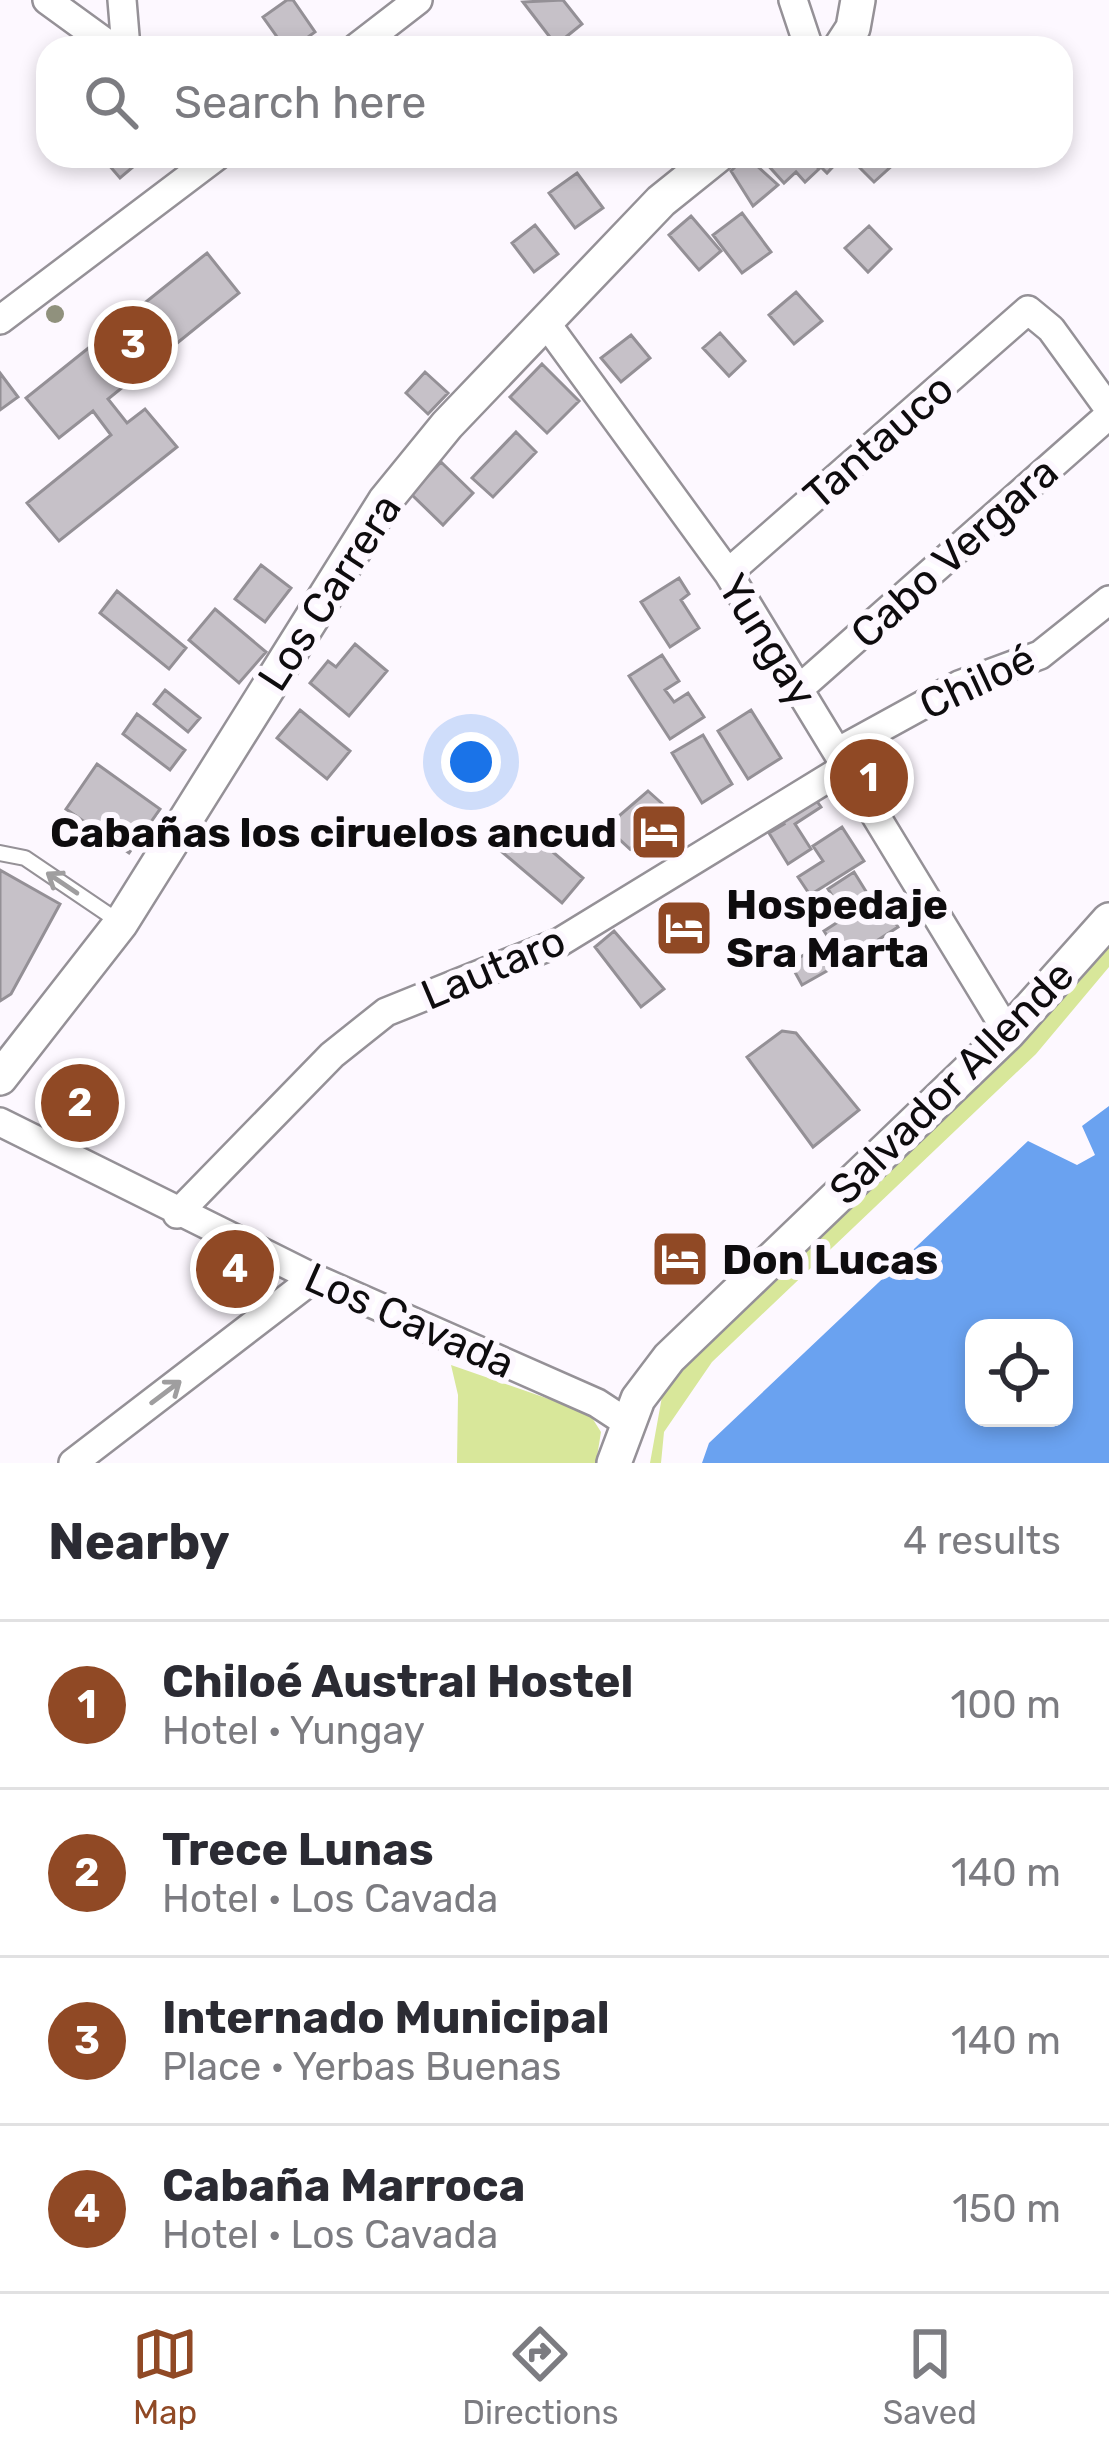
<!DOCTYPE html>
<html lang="en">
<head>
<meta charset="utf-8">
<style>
  body { margin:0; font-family:Rubik,sans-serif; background:#f7f7f7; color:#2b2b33 }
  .controls { position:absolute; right:36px; bottom:36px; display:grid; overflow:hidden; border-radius:24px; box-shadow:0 6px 18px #0003 }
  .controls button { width:108px; height:108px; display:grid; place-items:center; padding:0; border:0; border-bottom:3px solid #e1e1e2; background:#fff; color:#2b2b33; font:60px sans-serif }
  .you { position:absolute; left:471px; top:762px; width:42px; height:42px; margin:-30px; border:9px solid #fff; border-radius:50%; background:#1a73e8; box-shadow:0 0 0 18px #1a73e833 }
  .badge { display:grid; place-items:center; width:78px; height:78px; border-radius:50%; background:#904925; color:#fff; font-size:39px; font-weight:700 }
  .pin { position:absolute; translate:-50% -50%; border:6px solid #fff; box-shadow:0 3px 12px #0006 }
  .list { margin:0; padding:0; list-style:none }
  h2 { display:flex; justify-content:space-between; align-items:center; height:156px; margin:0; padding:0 48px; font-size:51px }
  h2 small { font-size:39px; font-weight:400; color:#7c7c81 }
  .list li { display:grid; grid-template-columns:78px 1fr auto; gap:36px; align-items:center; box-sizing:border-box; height:168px; padding:0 48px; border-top:3px solid #e1e1e2 }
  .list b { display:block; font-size:45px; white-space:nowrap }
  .list p { margin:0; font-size:39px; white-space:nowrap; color:#7c7c81 }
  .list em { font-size:39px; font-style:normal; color:#7c7c81 }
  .icon { flex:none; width:66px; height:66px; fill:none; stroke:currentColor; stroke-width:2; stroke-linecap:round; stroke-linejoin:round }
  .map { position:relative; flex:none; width:1109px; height:1463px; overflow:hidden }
  .search { position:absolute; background:#fff; box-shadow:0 6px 18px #0003; left:36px; right:36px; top:36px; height:132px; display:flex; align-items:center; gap:30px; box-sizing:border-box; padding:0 42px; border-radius:36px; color:#7c7c81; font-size:45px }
  .sheet { height:828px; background:#fff }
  nav { display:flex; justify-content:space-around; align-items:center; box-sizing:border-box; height:168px; border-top:3px solid #e1e1e2; background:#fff; font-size:33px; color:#7c7c81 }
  nav a { display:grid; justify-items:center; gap:6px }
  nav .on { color:#904925 }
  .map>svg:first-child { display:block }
  .green { fill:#d8e79a }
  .water { fill:#6aa2f0; fill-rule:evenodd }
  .building { fill:#c6c1c8; stroke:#949096; stroke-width:3 }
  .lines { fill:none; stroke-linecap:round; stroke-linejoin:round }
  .service-casing { stroke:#959197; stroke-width:18 }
  .minor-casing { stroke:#959197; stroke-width:32 }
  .tertiary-casing { stroke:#959197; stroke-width:38 }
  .service { stroke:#fff; stroke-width:14 }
  .minor { stroke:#fff; stroke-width:27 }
  .tertiary { stroke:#fff; stroke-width:33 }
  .tree { fill:#90917d }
  .oneway { stroke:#9f9e9f }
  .labels { text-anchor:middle; stroke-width:12; stroke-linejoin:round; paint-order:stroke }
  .street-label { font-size:42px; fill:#0e0c0e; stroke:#fdf8ff }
  .poi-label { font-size:42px; font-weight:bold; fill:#0e0c0e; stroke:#fdf8ff; text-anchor:start }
</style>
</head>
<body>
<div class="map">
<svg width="1109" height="1463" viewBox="0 0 1109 1463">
  <rect width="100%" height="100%" fill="#fdf8ff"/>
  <path class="green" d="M 1109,930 L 1109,967 L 1036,1054 L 712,1362 L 664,1432 L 661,1463 L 650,1463 L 669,1358 Z
    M 451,1365 L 589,1413 L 601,1432 L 596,1463 L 457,1463 L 458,1395 Z"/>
  <path class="water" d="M 1109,1106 L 1109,1463 L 702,1463 L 709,1443 L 1028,1141 L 1077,1165 L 1095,1155 L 1082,1126 ZM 974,1328 L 1064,1328 L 1064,1418 L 974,1418 Z"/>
  <path class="building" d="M 287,0 L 293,0 L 315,32 L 293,48 L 285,48 L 263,17 Z
    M 563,0 L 582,24 L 556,45 L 523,2 Z
    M 101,156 L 146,156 L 120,178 Z
    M 746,156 L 778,185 L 753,206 L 731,171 Z
    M 771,156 L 808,156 L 819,169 L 805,182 L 796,172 L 784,183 L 765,162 Z
    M 810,156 L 843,156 L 827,173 Z
    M 867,156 L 891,156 L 896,162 L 874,182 L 858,166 Z
    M 577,173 L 603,208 L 575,228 L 549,193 Z
    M 742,213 L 771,252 L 742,273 L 713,235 Z
    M 691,216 L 721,251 L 699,270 L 669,235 Z
    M 535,225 L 558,254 L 534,272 L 512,243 Z
    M 869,226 L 891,249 L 868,272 L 845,248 Z
    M 207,253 L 239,293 L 108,399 L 127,423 L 145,409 L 177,447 L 59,541 L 27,503 L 111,435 L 93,411 L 59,438 L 26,398 Z
    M 796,292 L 822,321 L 794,344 L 769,315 Z
    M 720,333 L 745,361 L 729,376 L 703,348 Z
    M 631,335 L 650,358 L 621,382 L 601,358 Z
    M 542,364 L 579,401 L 547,433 L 510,397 Z
    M 425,372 L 448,393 L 428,414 L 406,393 Z
    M 0,373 L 18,397 L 0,410 Z
    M 516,432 L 536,452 L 493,497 L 472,478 Z
    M 441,462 L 473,493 L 443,525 L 411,494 Z
    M 261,565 L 291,588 L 265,622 L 235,599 Z
    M 679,578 L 689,594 L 681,600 L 699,628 L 670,647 L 641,602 Z
    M 117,591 L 186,648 L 169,669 L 100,613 Z
    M 215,609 L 266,652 L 239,683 L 189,640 Z
    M 355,644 L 387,671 L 349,716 L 310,683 L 328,661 L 336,667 Z
    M 662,655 L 679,681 L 665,690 L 674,702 L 688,693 L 704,717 L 670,739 L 629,676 Z
    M 165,690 L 200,718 L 188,732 L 154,704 Z
    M 300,710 L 350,751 L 327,779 L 277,738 Z
    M 751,710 L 781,758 L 748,779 L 718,731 Z
    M 137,714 L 185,750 L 170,770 L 123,734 Z
    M 703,735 L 732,784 L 702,803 L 672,753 Z
    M 97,764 L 160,809 L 129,853 L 66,809 Z
    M 648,791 L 667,808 L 630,849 L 606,827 Z
    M 814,797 L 821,807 L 795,824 L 811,849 L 788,864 L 769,833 L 784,824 L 780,819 Z
    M 517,821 L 583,878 L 562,903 L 495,846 Z
    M 842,827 L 864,861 L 810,895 L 798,877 L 823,861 L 813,846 Z
    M 0,870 L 60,904 L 11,994 L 0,1001 Z
    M 854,872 L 867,893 L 841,910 L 828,889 Z
    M 878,896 L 898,927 L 844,962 L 824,931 Z
    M 614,931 L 664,989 L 641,1007 L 595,947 Z
    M 817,938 L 834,967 L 802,985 L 790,963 L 814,949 L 810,942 Z
    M 782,1031 L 796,1033 L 859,1110 L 813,1147 L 747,1057 Z"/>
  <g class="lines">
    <g class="service-casing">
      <path id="service" d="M 0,853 L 25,858 L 121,923"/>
    </g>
    <g class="minor-casing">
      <path id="minor" d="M 47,0 L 113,48
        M 122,0 L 126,48
        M 793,0 L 809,48
        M 356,48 L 418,0
        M 0,320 L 217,156
        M 546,323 L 728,573 L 1008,1033
        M 728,573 L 1028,310 L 1051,329 L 1109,409
        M 799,689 L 1109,415
        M 837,752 L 959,685 L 1040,655 L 1109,600
        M 0,1122 L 314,1278 L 597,1403 L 626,1422
        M 177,1214 L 332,1055 L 386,1012 L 560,942 L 846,767
        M 73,1463 L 314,1278"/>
    </g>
    <g class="tertiary-casing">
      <path id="tertiary" d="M 840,48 L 853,28 L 858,0
        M 0,1078 L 121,923 L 385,501 L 447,425 L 661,201 L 717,156
        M 614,1463 L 638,1399 L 669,1358 L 1008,1033 L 1109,920"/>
    </g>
    <use href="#service" class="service"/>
    <use href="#minor" class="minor"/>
    <use href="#tertiary" class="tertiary"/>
  </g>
  <circle class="tree" cx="55" cy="314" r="9"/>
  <defs><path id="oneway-shaft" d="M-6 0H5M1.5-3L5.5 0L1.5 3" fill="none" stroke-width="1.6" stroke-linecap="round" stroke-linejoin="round" transform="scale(3)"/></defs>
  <g class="oneway">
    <use href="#oneway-shaft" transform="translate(62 883) rotate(-146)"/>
    <use href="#oneway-shaft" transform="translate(166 1392) rotate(-37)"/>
  </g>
  <defs>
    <g id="hotel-square" transform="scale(3)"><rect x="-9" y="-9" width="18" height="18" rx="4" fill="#904925" stroke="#fdf8ff"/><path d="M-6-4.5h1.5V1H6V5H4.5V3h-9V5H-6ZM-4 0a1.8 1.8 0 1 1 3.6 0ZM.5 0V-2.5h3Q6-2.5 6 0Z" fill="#fff"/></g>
  </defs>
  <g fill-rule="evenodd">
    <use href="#hotel-square" x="659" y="832"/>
    <use href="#hotel-square" x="684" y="928"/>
    <use href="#hotel-square" x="680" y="1259"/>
  </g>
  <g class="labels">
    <g class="street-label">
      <text transform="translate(878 441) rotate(-41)" y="15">Tantauco</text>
      <text transform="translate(954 552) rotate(-42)" y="15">Cabo Vergara</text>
      <text transform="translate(329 592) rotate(-57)" y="15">Los Carrera</text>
      <text transform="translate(768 640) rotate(58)" y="15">Yungay</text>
      <text transform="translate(977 681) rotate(-25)" y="15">Chiloé</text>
      <text transform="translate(493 967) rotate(-23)" y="15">Lautaro</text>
      <text transform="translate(951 1082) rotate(-45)" y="15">Salvador Allende</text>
      <text transform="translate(410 1320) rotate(24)" y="15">Los Cavada</text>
    </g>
    <g class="poi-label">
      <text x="617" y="847" text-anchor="end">Cabañas los ciruelos ancud</text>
      <text x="726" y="919">Hospedaje<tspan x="726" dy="48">Sra Marta</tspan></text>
      <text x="722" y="1274">Don Lucas</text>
    </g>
  </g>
</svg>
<div class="controls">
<button><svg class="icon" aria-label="locate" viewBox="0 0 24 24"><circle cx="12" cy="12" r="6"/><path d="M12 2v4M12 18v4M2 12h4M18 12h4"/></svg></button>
</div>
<div class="you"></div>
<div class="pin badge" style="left:869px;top:778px">1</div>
<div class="pin badge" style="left:80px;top:1103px">2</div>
<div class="pin badge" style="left:133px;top:345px">3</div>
<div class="pin badge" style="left:235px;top:1269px">4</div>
<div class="search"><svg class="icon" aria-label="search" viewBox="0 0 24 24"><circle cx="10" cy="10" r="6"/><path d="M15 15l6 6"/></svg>Search here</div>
</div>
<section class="sheet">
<h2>Nearby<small>4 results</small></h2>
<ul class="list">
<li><span class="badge">1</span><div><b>Chiloé Austral Hostel</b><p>Hotel · Yungay</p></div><em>100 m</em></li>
<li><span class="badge">2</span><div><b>Trece Lunas</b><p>Hotel · Los Cavada</p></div><em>140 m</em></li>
<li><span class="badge">3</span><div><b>Internado Municipal</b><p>Place · Yerbas Buenas</p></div><em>140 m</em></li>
<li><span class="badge">4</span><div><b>Cabaña Marroca</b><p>Hotel · Los Cavada</p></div><em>150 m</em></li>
</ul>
</section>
<nav>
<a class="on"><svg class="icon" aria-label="map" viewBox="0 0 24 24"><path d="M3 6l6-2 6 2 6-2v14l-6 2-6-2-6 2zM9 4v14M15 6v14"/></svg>Map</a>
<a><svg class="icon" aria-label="directions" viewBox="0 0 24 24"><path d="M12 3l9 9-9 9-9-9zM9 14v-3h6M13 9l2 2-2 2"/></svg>Directions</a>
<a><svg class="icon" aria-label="saved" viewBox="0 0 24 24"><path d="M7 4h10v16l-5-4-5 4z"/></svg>Saved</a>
</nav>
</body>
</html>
